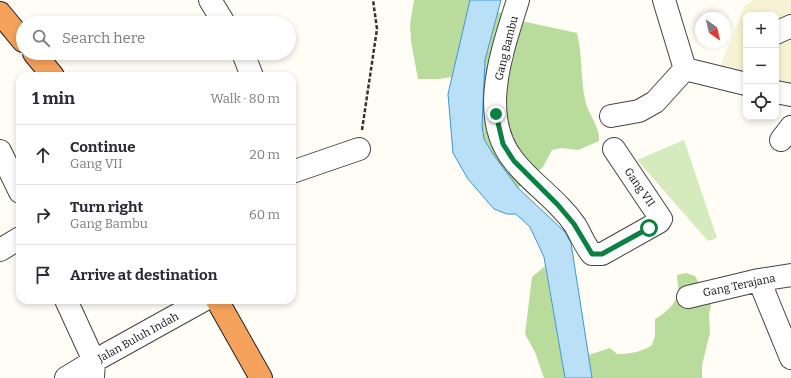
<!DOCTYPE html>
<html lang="en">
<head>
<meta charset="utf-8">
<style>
  body { margin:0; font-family:Bitter,serif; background:#f2f2f3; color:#2b2b33 }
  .controls { position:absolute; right:12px; top:12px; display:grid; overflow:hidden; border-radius:8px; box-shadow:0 2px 6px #0003 }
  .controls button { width:36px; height:36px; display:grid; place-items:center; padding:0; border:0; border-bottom:1px solid #e1e1e2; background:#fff; color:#2b2b33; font:20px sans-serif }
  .compass { position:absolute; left:695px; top:12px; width:36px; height:36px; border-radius:50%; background:#fff; box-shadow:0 2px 6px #0003; rotate:146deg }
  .stop { position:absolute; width:12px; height:12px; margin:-9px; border:3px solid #0b8043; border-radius:50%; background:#fff }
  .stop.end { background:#0b8043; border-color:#fff; box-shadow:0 1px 4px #0008 }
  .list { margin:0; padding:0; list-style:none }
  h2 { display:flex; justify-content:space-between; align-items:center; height:52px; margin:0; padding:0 16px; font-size:17px }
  h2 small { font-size:13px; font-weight:400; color:#7c7c81 }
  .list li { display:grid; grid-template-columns:26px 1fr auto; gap:12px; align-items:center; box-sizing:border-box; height:60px; padding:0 16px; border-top:1px solid #e1e1e2 }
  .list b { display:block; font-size:15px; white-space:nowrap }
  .list p { margin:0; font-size:13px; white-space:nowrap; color:#7c7c81 }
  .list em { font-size:13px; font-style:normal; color:#7c7c81 }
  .icon { flex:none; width:22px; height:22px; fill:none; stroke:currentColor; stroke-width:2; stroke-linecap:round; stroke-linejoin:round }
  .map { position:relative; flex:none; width:791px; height:378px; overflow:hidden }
  .search { position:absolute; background:#fff; box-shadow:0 2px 6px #0003; left:16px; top:16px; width:280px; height:44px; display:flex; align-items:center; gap:10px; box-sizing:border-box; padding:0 14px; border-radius:22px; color:#7c7c81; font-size:15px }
  .panel { position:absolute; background:#fff; box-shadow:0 2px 6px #0003; left:16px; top:72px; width:280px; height:232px; border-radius:12px }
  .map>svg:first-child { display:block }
  .farmland { fill:#f6f3d4 }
  .green { fill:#d5ebbd }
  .forest { fill:#b9dc9c }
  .water { fill:#b9e0f7; stroke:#3f96cf }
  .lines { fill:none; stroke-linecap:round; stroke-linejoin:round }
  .minor-casing { stroke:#444; stroke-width:24 }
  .highway-casing { stroke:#222; stroke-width:24 }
  .path { stroke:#333; stroke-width:2.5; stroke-dasharray:4 2; stroke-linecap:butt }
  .minor { stroke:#fff; stroke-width:22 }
  .highway { stroke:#f5a25d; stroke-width:22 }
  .route { stroke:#0b8043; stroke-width:5 }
  .labels { text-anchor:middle; stroke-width:4; stroke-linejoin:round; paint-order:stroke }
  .street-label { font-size:11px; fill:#111; stroke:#fff }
</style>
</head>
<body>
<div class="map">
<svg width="791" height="378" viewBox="0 0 791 378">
  <rect width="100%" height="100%" fill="#fffdf5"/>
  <path class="farmland" d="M 753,0 L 791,0 L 791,97 L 776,92 L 776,15 L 746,15 L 746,80 L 719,69 L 745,5 Z"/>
  <path class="green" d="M 684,140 L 717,238 L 708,241 L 637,160 Z"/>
  <path class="forest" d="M 414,0 L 470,0 L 452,77 L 438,79 L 418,79 L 411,41 L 410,24 Z
    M 498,12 L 526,22 L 577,33 C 583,56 580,80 586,104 C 590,117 600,127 599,141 L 578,150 L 561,148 L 552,150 L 543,167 L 518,188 L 493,154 L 484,139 L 482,126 L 485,60 Z
    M 545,266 L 565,378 L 544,378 L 535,352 L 525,334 L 532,277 Z
    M 686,273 L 695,276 L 711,305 L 709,314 L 710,333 L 702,365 L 702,378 L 592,378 L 588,355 L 610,348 L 617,354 C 629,354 642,352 652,345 L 655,336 L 655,319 C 664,314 675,305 678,294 C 679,288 677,281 677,275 Z"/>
  <path class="water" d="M 470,0 L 501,0 L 485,60 L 482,126 L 484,139 L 493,154 L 518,188 L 565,232 L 571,243 L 592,378 L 565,378 L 544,257 L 530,227 L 516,214 L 507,214 L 494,209 L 468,179 L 453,153 L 448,94 Z"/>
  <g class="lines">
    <g class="minor-casing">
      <path id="minor" d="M 210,0 L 224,23
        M 518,0 C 503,49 477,116 514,161 C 527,178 545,191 560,207 C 565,212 571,219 575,225 C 581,235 585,246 592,254 L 602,254 L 659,222 L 661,219 L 614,149
        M 664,0 L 685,69
        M 776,33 L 791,26
        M 243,53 L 252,76
        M 776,92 L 791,95
        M 611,116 L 639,111 L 655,102 L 685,69 L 746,84
        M 781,140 L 791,127
        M 0,151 L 20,192
        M 292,172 L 359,149
        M 0,250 L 20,238
        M 759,280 L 791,358
        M 688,297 L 759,280 L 791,275
        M 66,378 L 94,361 L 66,300
        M 93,378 L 94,361 L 204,300"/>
    </g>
    <g class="highway-casing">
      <path id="highway" d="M 0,13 L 23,41
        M 34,53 L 53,76
        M 217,300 L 261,378"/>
    </g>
    <path class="path" d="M 362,130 L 377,29 L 373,0"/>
    <use href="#minor" class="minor"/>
    <use href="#highway" class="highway"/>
  </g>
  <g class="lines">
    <path class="route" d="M 496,114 L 503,144 L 514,161 L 558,205 L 574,224 L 592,254 L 602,254 L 649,228"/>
  </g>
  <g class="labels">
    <g class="street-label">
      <text transform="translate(506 48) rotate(-76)" y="4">Gang Bambu</text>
      <text transform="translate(640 187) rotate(55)" y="4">Gang VII</text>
      <text transform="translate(739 285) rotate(-12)" y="4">Gang Terajana</text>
      <text transform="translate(138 337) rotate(-29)" y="4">Jalan Buluh Indah</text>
    </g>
  </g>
</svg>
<div class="controls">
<button>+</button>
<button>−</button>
<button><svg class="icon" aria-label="locate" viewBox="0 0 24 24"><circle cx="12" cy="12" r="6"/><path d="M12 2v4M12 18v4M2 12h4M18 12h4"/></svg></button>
</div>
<svg class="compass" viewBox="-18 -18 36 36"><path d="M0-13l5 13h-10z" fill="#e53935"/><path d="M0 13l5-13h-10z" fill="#7c7c81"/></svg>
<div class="stop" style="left:649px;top:228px"></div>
<div class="stop end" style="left:496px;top:114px"></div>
<div class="search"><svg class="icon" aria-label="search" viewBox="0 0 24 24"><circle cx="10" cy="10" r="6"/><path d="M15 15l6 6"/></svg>Search here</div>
<section class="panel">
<h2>1 min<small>Walk · 80 m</small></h2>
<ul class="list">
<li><svg class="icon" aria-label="ahead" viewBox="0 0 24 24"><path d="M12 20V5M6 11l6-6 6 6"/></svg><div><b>Continue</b><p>Gang VII</p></div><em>20 m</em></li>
<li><svg class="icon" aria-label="right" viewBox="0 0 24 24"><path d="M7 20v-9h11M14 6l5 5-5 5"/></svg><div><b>Turn right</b><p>Gang Bambu</p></div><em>60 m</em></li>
<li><svg class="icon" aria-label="arrive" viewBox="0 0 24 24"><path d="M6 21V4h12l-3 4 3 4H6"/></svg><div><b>Arrive at destination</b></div></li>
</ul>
</section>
</div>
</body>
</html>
